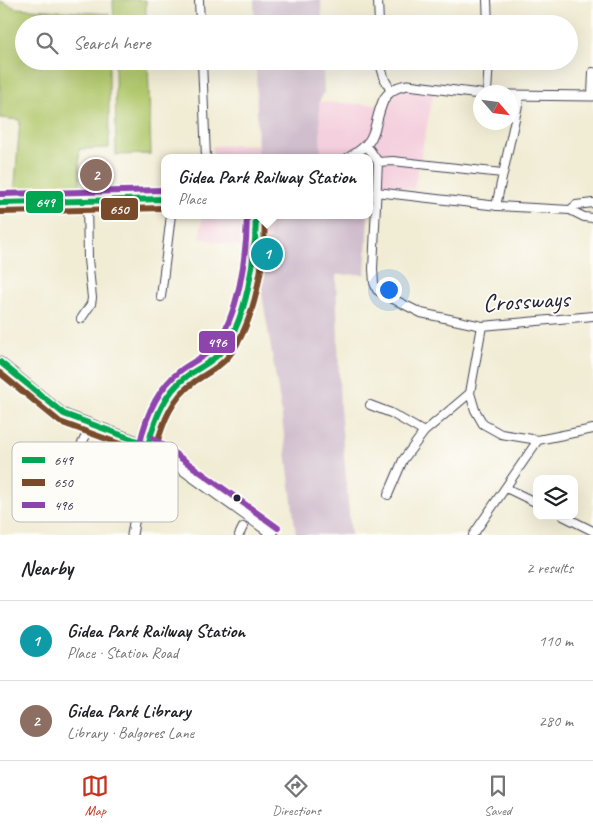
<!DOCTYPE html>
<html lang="en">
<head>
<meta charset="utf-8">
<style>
  body { margin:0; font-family:Caveat,sans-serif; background:#f6f6f6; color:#202124 }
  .controls { position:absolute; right:15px; bottom:15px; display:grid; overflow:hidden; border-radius:10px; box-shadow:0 5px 20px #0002 }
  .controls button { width:45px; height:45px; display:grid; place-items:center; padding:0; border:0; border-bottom:1px solid #e0e0e0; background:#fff; color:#202124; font:25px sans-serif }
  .compass { position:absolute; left:473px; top:85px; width:45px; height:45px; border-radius:50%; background:#fff; box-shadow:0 5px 20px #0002; rotate:118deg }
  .you { position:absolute; left:388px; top:289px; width:18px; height:18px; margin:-12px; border:4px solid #fff; border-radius:50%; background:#1a73e8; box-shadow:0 0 0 8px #1a73e833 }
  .badge { display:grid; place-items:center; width:32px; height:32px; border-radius:50%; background:#c8321e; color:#fff; font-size:16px; font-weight:700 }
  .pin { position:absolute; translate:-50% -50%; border:2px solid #fff; box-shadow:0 1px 5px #0006 }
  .popup { position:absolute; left:161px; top:154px; width:212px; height:65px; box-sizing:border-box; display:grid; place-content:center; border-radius:10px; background:#fff; filter:drop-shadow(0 1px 4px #0005); font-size:16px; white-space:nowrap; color:#757577 }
  .popup b { font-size:19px; color:#202124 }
  .popup::after { content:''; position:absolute; left:50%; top:100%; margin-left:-10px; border:10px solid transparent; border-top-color:#fff }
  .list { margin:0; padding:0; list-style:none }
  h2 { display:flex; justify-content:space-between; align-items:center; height:65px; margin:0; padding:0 20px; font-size:21px }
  h2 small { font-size:16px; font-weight:400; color:#757577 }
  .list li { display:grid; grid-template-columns:32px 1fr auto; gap:15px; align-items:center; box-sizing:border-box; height:80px; padding:0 20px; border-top:1px solid #e0e0e0 }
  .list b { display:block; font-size:19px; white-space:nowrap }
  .list p { margin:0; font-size:16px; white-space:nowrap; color:#757577 }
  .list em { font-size:16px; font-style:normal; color:#757577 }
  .icon { flex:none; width:28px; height:28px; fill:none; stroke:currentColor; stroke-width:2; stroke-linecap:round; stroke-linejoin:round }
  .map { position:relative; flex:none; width:593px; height:535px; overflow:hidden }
  .search { position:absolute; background:#fff; box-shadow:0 5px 20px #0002; left:15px; right:15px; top:15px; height:55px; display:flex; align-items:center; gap:12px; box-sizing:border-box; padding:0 18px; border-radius:28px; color:#757577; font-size:19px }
  .sheet { height:225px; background:#fff }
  nav { display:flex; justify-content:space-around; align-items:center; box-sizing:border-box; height:70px; border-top:1px solid #e0e0e0; background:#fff; font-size:14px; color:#757577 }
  nav a { display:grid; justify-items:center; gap:2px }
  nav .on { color:#c8321e }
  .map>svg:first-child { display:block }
  .built { fill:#f4cfdd }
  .industrial { fill:#d0bdcd }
  .green { fill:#b1c86c; stroke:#6a7554 }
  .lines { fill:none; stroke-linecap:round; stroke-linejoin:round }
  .minor-casing { stroke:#414052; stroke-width:10 }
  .tertiary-casing { stroke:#414052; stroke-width:11 }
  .minor { stroke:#fff; stroke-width:8 }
  .tertiary { stroke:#fff; stroke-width:9 }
  .bus-1-casing { stroke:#fdfcf7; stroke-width:10 }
  .bus-2-casing { stroke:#fdfcf7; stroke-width:10 }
  .bus-3-casing { stroke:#fdfcf7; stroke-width:10 }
  .bus-1 { stroke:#00a651; stroke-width:6 }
  .bus-2 { stroke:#7a4b2a; stroke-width:6 }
  .bus-3 { stroke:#8e44ad; stroke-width:6 }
  .bus-dot { fill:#22223b; stroke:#fdfcf7; stroke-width:2 }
  .labels { text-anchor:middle; stroke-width:4; stroke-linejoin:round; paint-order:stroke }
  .street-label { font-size:25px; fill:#22223b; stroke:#fdfcf7 }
  .key { fill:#fdfcf7; stroke:#bbbbbf; stroke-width:1 }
  .key-label { font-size:14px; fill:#22223b }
  .line-badge { stroke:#fdfcf7; stroke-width:2 }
  .badge-label { font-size:14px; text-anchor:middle; font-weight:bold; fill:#fff }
</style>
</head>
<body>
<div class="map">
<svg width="593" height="535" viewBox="0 0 593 535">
  <rect width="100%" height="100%" fill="#fdfcf7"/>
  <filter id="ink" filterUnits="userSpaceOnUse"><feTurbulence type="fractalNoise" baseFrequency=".02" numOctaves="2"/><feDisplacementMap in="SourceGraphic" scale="10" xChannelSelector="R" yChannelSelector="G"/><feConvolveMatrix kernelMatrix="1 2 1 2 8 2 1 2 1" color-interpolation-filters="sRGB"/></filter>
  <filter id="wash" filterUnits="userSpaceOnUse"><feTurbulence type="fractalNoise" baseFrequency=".0096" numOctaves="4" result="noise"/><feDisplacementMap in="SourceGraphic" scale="20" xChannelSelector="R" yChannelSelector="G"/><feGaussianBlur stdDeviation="1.12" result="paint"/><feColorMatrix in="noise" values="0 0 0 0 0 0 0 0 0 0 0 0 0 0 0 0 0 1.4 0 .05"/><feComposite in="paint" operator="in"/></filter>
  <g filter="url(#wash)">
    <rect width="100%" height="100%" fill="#f1ecd4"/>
    <path class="built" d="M 411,87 L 434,91 L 414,189 L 373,184 L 370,190 L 370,158 L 321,158 L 319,102 L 387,105 L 397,92 Z
      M 257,144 L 258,158 L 213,158 L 213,146 Z
      M 202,215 L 269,215 L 270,241 L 241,247 L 200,238 Z"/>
    <path class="industrial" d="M 254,0 L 321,0 L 322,24 L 255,24 Z
      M 256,61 L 323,61 L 324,92 L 319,102 L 321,158 L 258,158 Z
      M 269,215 L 324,215 L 324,218 L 368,215 L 365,274 L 336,275 L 340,408 L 351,535 L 296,535 L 281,409 L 259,276 L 261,243 L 270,240 Z"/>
    <path class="green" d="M 113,0 L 146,0 L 146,24 L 114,24 Z
      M 0,1 L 16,8 L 109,14 L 109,24 L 24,24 L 24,61 L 109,61 L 109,148 L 79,149 L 80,191 L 77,192 L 77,194 L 14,196 L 20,120 L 0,118 Z
      M 115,61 L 148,61 L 151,154 L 116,155 Z"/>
  </g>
  <g filter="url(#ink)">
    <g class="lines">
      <g class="minor-casing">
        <path id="minor" d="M 199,0 L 200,24
          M 378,0 L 379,24
          M 487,0 L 488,24
          M 202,61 L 206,158
          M 379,61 L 385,80 L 391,91
          M 487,92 L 489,61
          M 592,96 L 593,72
          M 366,147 L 370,150 L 378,162 L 373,269 L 374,283 L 377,290 L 383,294 L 421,313 L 482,326 L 593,316
          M 378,162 L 393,161 L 502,173
          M 376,192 L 498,206 L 570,210 L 584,217 L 593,218
          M 496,206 L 520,96
          M 570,210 L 576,205 L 593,203
          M 161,297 L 171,215
          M 81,319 L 91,304 L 92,298 L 88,259 L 87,201
          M 482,326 L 470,393 L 475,410 L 483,424 L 501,434 L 538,440 L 593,429
          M 370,405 L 391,413 L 424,432
          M 54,470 L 63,477
          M 506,488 L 537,503
          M 73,492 L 65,485 L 63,477 L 69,470 L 91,425
          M 388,495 L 403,460 L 424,432 L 470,393
          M 563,516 L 593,531
          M 239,535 L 243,527
          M 473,535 L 538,440"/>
      </g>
      <g class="tertiary-casing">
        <path id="tertiary" d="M 510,95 L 593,96
          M 348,158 C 381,140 371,128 384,99 C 390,90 397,86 408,85 L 480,94
          M 0,203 L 164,199
          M 0,362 L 64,414 L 148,445 L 273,535
          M 132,535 C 139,496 143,440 162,406 C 178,375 199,374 220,353 C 244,327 258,250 256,215"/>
      </g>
      <use href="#minor" class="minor"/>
      <use href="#tertiary" class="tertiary"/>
      <g class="bus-1-casing">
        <path id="bus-1" d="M 0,203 L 164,199
          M 0,362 L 64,414 L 148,445
          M 148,445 C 155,419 164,393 187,376 C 197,369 210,363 219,354 C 247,325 256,254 256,215"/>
      </g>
      <g class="bus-2-casing">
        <path id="bus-2" d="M 0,212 L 164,208
          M 0,373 L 60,422 L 145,453
          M 156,447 C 163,422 172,398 194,382 C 205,374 219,368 228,357 C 256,322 265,260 265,215"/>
      </g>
      <g class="bus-3-casing">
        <path id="bus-3" d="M 0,194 L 164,190
          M 153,438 L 278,528
          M 140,443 C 146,416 157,389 180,371 C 190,363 205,357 214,347 C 239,317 247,253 247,215"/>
      </g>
      <use href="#bus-1" class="bus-1"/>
      <use href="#bus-2" class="bus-2"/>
      <use href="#bus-3" class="bus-3"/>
    </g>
  </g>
  <circle class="bus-dot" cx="237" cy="498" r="4.5"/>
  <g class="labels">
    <g class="street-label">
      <text transform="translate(526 300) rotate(-3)" y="9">Crossways</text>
    </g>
  </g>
  <rect x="12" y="442" width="166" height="80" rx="8" class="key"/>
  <rect x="22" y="457" width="23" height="6" fill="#00a651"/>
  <rect x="22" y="479" width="23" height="7" fill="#7a4b2a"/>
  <rect x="22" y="502" width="23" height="6" fill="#8e44ad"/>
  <g class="key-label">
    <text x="54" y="465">649</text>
    <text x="54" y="487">650</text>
    <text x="54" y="510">496</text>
  </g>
  <g class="line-badge">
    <rect x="25" y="190" width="39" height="24" rx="5" fill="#00a651"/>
    <rect x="100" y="197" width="39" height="24" rx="5" fill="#7a4b2a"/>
    <rect x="198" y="330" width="38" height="24" rx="5" fill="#8e44ad"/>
  </g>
  <g class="badge-label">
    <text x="45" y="207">649</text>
    <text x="119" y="214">650</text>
    <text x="217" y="347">496</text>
  </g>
</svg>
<div class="controls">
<button><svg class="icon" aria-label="layers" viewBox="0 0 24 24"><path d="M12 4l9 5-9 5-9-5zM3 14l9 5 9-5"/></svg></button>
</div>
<svg class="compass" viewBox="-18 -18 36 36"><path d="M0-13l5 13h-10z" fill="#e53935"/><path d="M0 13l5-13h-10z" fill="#757577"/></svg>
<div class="you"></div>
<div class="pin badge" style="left:267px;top:254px;background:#0f9aa8">1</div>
<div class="popup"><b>Gidea Park Railway Station</b>Place</div>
<div class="pin badge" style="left:96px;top:175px;background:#8d6e63">2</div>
<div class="search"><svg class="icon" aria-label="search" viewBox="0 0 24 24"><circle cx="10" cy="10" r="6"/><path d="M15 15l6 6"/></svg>Search here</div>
</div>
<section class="sheet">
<h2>Nearby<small>2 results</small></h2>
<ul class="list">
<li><span class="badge" style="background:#0f9aa8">1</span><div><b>Gidea Park Railway Station</b><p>Place · Station Road</p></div><em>110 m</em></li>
<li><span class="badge" style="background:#8d6e63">2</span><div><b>Gidea Park Library</b><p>Library · Balgores Lane</p></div><em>280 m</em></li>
</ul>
</section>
<nav>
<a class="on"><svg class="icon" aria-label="map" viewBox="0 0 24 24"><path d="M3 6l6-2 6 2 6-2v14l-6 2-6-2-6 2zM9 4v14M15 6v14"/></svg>Map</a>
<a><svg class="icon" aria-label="directions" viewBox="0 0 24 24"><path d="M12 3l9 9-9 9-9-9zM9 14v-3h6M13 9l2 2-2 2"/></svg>Directions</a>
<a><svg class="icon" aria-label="saved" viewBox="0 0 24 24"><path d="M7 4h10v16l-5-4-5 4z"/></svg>Saved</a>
</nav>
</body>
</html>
